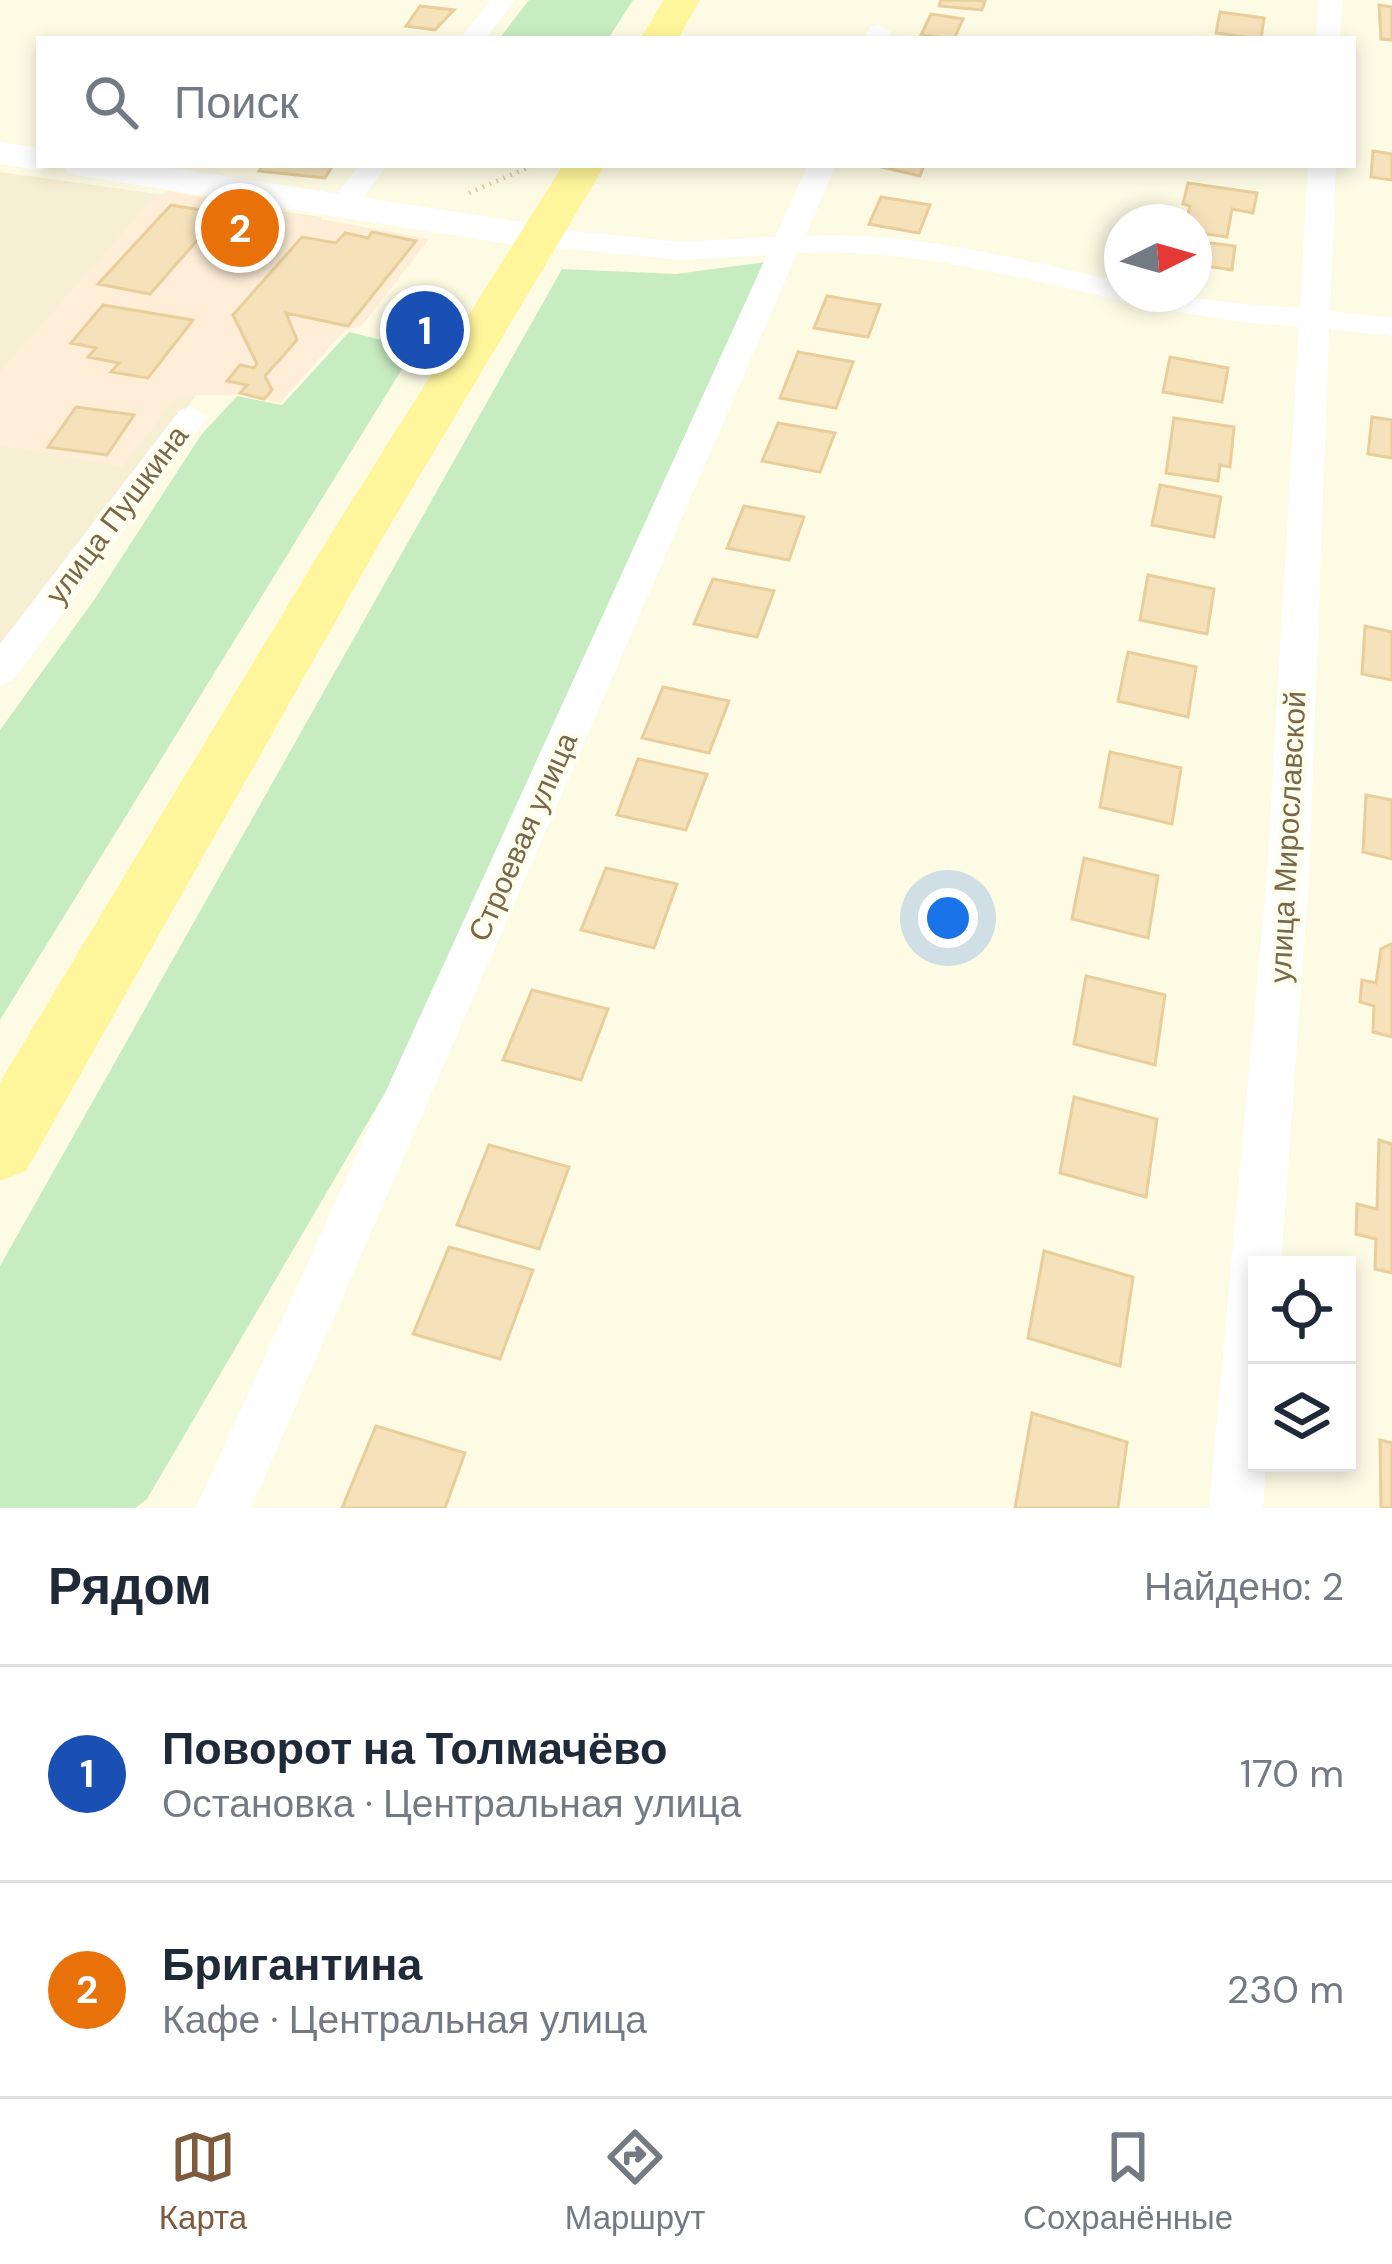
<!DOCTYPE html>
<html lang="ru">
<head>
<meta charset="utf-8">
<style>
  body { margin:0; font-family:"DM Sans",sans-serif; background:#f2f2f3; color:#1f2937 }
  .controls { position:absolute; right:36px; bottom:36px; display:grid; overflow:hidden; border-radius:0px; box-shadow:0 6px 18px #0003 }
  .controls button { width:108px; height:108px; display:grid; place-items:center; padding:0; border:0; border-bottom:3px solid #e0e1e3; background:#fff; color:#1f2937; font:60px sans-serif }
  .compass { position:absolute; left:1104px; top:204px; width:108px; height:108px; border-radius:50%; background:#fff; box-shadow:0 6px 18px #0003; rotate:85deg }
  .you { position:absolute; left:948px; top:918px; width:42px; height:42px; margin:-30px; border:9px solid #fff; border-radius:50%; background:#1a73e8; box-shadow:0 0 0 18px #1a73e833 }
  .badge { display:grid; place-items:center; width:78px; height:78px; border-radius:50%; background:#7d5b3c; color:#fff; font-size:39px; font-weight:700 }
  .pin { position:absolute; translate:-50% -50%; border:6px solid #fff; box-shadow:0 3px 12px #0006 }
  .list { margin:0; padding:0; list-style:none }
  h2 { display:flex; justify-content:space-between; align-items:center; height:156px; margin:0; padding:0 48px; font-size:51px }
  h2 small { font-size:39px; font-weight:400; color:#747a83 }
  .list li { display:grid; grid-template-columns:78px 1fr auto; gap:36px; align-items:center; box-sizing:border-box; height:216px; padding:0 48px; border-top:3px solid #e0e1e3 }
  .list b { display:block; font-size:45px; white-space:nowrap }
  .list p { margin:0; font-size:39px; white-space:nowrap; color:#747a83 }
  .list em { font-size:39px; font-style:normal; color:#747a83 }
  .icon { flex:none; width:66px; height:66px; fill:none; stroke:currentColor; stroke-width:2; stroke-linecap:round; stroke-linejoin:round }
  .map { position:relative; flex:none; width:1392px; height:1508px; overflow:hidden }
  .search { position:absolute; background:#fff; box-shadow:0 6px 18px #0003; left:36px; right:36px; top:36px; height:132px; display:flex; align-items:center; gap:30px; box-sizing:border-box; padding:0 42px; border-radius:0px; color:#747a83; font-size:45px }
  .sheet { height:588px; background:#fff }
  nav { display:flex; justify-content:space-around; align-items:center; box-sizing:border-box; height:168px; border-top:3px solid #e0e1e3; background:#fff; font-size:33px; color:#747a83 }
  nav a { display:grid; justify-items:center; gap:6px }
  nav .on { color:#7d5b3c }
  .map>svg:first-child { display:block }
  .residential { fill:#f6efd3 }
  .commercial { fill:#feeed8 }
  .green { fill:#c8ecc2 }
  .building { fill:#f5e2bb; stroke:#e8ce9a; stroke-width:3 }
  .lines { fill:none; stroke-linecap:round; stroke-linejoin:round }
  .path { stroke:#dac69e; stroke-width:4.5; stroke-dasharray:1.5 6; stroke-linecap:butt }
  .street { fill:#fff; fill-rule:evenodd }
  .secondary { fill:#fff; fill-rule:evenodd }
  .primary { fill:#fff69b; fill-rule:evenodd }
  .labels { text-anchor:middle; stroke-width:9; stroke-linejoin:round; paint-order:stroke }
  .street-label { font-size:30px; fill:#786748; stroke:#fffded }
</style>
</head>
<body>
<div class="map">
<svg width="1392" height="1508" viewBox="0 0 1392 1508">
  <rect width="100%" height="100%" fill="#fefbe5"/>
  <path class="residential" d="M 0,172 L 322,217 L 0,672 Z"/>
  <path class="commercial" d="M 168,191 L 429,239 L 361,327 L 346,329 L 280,403 L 236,395 L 178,395 L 122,467 L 0,445 L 0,372 L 150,202 Z"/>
  <path class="green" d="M 529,0 L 633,0 L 608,39 L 499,39 Z
    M 774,261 L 429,1018 L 147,1499 L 135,1508 L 0,1508 L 0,1266 L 562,269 L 676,274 Z
    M 349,332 L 415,348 L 0,1020 L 0,730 L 94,600 L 201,435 L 237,396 L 282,405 Z"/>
  <path class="building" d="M 941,0 L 976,0 L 985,1 L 982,10 L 939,6 Z
    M 1379,5 L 1392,7 L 1392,40 L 1381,39 Z
    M 420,6 L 454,10 L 435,30 L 406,26 Z
    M 1220,12 L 1264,18 L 1261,39 L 1216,33 Z
    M 931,14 L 963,19 L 954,39 L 921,35 Z
    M 1373,151 L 1392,154 L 1392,180 L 1371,177 Z
    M 263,165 L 333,165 L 325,178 L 259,171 Z
    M 873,165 L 924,165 L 920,176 Z
    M 1188,183 L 1257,193 L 1253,213 L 1232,209 L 1227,237 L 1194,232 L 1194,222 L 1186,222 L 1190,206 L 1183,204 Z
    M 881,197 L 930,205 L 919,233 L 869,224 Z
    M 171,205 L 269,221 L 256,237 L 207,229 L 150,294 L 98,284 Z
    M 372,232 L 416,241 L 348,326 L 286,313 L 297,340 L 265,376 L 272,390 L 264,399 L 240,393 L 247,385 L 227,381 L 240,365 L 254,368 L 257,364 L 233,315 L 302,237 L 336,243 L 345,233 L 368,238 Z
    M 1194,241 L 1235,246 L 1232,270 L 1200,265 L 1194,271 Z
    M 827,296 L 880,305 L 868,337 L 814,328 Z
    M 103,305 L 193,320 L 148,378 L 111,372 L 119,363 L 88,357 L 96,348 L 71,343 Z
    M 798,352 L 853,362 L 836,408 L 780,398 Z
    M 1170,357 L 1228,368 L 1222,402 L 1163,392 Z
    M 76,407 L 134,415 L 107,455 L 48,447 Z
    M 1372,417 L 1392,420 L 1392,458 L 1368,454 Z
    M 1174,418 L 1234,427 L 1230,467 L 1220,465 L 1218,481 L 1166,473 Z
    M 778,423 L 835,433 L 820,472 L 762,461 Z
    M 1160,485 L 1221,497 L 1214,537 L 1152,525 Z
    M 744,506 L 804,517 L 789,560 L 727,548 Z
    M 1148,575 L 1214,589 L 1207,634 L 1140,620 Z
    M 713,579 L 774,591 L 757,637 L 694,624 Z
    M 1365,626 L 1392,632 L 1392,680 L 1362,674 Z
    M 1128,652 L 1196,667 L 1188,717 L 1118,701 Z
    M 663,687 L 729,701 L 709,753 L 642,738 Z
    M 1110,752 L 1181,768 L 1172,824 L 1100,807 Z
    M 638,759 L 707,774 L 686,830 L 617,815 Z
    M 1366,795 L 1392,800 L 1392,859 L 1363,852 Z
    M 1084,858 L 1158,876 L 1148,938 L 1072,919 Z
    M 606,868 L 677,884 L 654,948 L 581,930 Z
    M 1391,944 L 1392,945 L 1392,1037 L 1373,1032 L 1374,1006 L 1360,1002 L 1362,980 L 1376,983 L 1381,949 Z
    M 1086,976 L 1165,995 L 1155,1065 L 1074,1044 Z
    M 532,990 L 608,1009 L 581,1080 L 503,1060 Z
    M 1074,1097 L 1157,1119 L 1146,1197 L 1060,1173 Z
    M 1379,1140 L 1392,1144 L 1392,1273 L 1375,1269 L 1376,1239 L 1356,1234 L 1357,1204 L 1377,1209 Z
    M 489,1145 L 569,1167 L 539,1249 L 457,1225 Z
    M 449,1247 L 533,1270 L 500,1359 L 413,1334 Z
    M 1044,1251 L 1133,1277 L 1120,1366 L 1028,1338 Z
    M 1032,1413 L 1127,1442 L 1118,1508 L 1015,1508 Z
    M 376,1426 L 465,1453 L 445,1508 L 342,1508 Z
    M 1380,1440 L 1392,1443 L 1392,1508 L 1381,1508 Z"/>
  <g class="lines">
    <path class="path" d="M 469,193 L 534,165"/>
    <path class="street" d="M 491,0 L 515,0 L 485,39 L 460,39 Z
      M 1318,0 L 1342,0 L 1340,39 L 1316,39 Z
      M 879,25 L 891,32 L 888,39 L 864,39 L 870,27 Z
      M 360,165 L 388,165 L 352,211 L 332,211 L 328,205 Z
      M 808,165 L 836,165 L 805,236 C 910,230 1020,260 1122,282 L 1122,294 C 1182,294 1240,306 1300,308 L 1308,165 L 1336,165 L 1330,311 L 1392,318 L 1392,336 L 1329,329 L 1309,875 L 1281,1265 L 1257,1265 L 1257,1463 L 1266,1463 L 1263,1508 L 1209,1508 L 1267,875 L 1299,326 C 1130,320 968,244 797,253 L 251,1508 L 196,1508 L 767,255 L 682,260 L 540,246 L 526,237 L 540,228 L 682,242 L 775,237 Z
      M 191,407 L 207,417 L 202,424 L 13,681 L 0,684 L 0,644 L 180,410 Z"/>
    <path class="secondary" d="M 0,142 L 39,148 L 39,165 L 54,165 L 39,170 L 0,164 Z
      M 62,165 L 153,165 L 540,225 L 554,229 L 560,237 L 554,245 L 540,249 L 81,176 L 68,173 Z"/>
    <path class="primary" d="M 664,0 L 700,0 L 678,39 L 640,39 Z
      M 563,165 L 605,165 L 383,537 L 26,1171 L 0,1181 L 0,1082 L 329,537 Z"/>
  </g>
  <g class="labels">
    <g class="street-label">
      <text transform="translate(117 515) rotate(-53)" y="10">улица Пушкина</text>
      <text transform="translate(523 837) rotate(-66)" y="10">Строевая улица</text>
      <text transform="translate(1288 837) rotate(-87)" y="10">улица Мирославской</text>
    </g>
  </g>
</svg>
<div class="controls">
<button><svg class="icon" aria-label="locate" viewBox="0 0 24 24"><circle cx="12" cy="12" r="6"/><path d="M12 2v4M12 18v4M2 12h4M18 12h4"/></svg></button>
<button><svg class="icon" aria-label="layers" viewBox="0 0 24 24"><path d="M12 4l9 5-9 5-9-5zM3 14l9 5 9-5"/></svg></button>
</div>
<svg class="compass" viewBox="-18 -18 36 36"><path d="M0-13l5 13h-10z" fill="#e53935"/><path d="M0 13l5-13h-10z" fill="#747a83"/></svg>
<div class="you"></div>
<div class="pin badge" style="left:425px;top:330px;background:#1a4fb4">1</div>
<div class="pin badge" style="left:240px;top:228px;background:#e8710a">2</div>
<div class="search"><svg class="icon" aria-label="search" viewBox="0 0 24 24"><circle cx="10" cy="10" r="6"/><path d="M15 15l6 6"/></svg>Поиск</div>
</div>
<section class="sheet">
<h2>Рядом<small>Найдено: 2</small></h2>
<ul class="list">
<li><span class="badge" style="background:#1a4fb4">1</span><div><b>Поворот на Толмачёво</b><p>Остановка · Центральная улица</p></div><em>170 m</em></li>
<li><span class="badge" style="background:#e8710a">2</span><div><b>Бригантина</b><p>Кафе · Центральная улица</p></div><em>230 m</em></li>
</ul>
</section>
<nav>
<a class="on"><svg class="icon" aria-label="map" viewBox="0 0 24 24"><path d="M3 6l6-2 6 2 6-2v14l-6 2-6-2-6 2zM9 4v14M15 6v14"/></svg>Карта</a>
<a><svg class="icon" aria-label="directions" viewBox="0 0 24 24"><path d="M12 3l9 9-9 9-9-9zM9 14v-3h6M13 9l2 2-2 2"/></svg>Маршрут</a>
<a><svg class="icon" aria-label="saved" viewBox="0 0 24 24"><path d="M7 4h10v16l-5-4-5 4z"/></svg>Сохранённые</a>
</nav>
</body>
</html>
